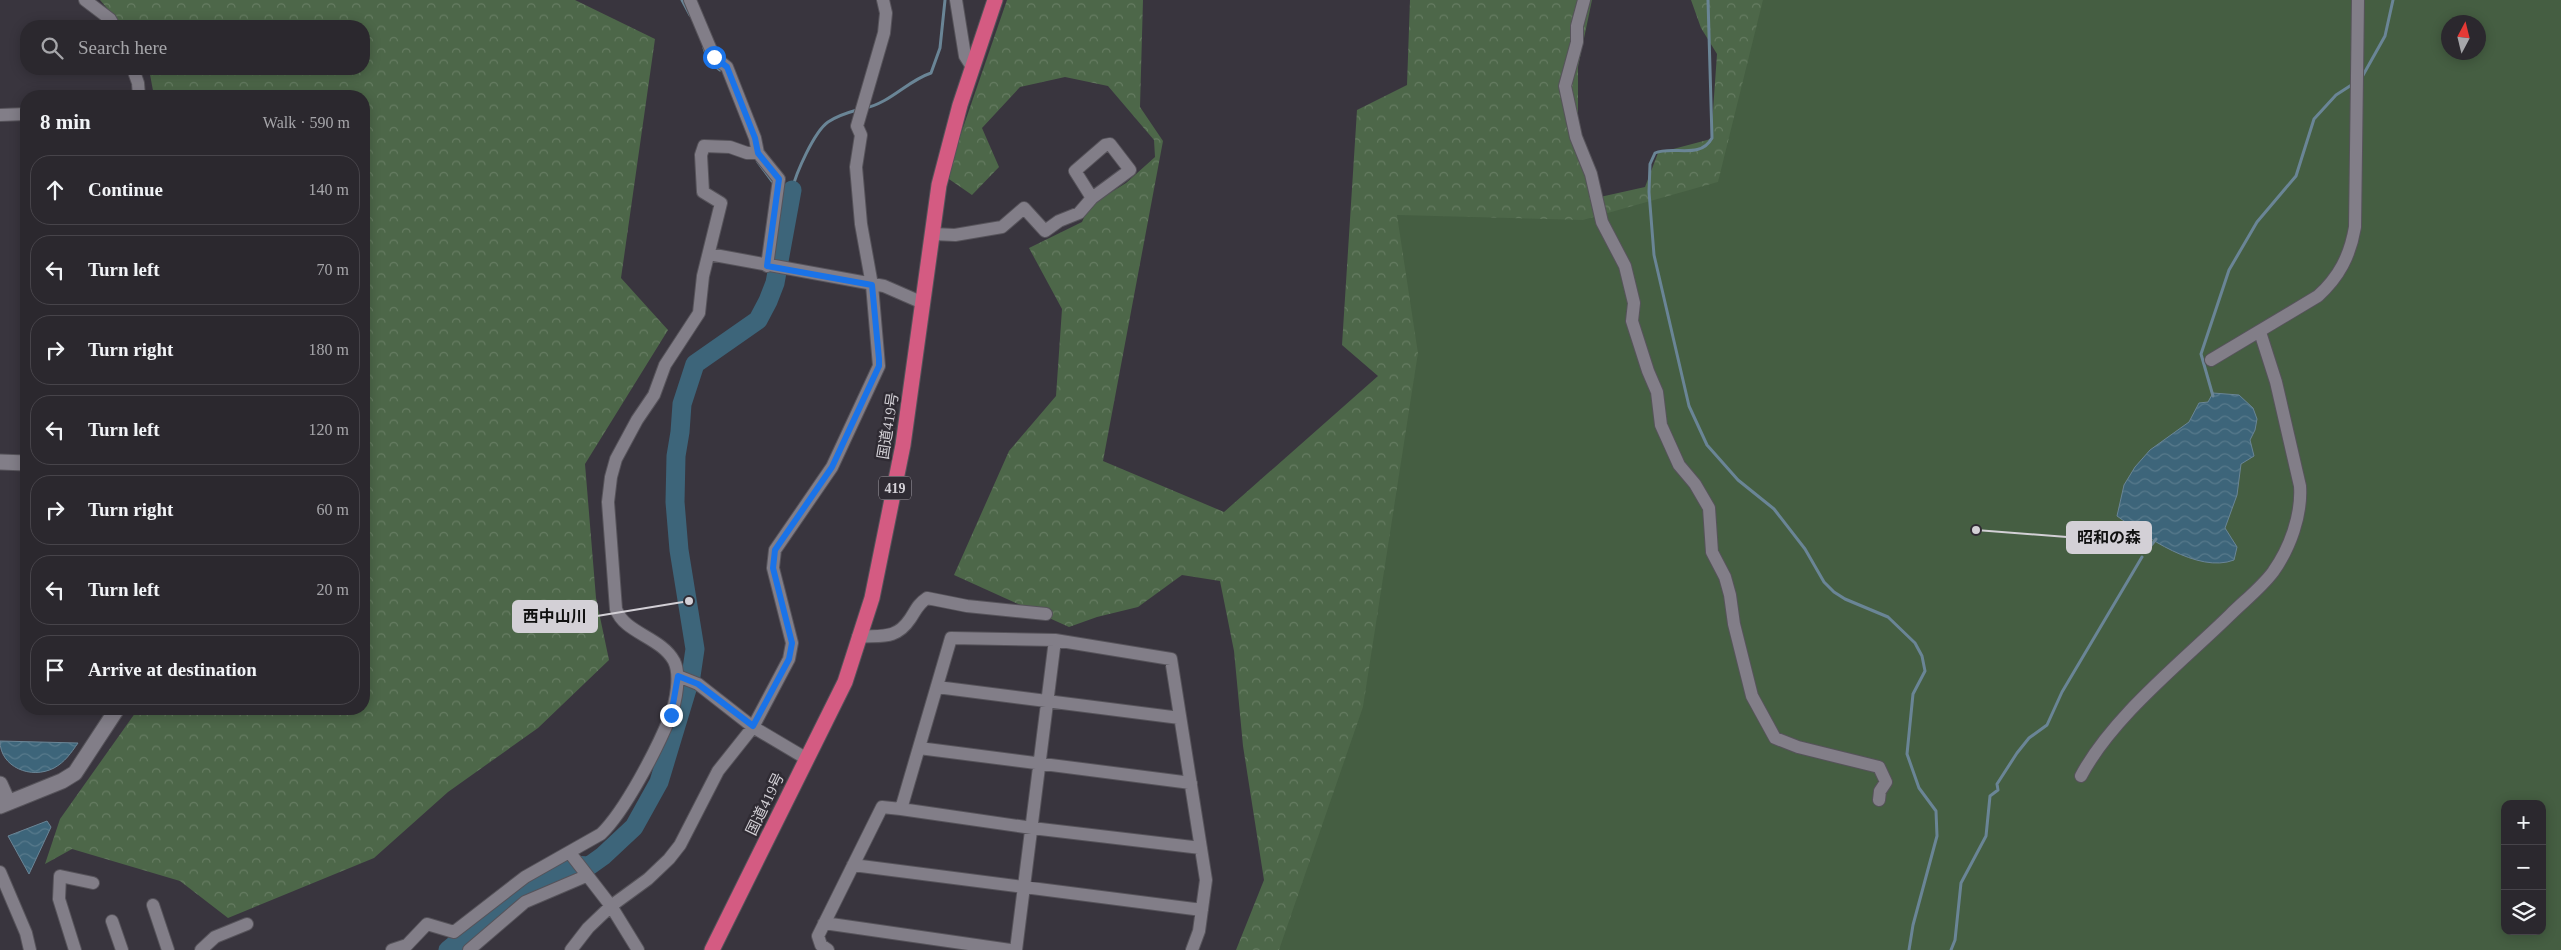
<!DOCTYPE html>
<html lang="en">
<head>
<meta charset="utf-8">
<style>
  body { margin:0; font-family:"Times New Roman","Noto Sans JP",serif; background:#333036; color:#f1f3f6 }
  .controls { position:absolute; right:15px; bottom:15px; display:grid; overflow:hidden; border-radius:10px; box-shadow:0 2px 12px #0003 }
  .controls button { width:45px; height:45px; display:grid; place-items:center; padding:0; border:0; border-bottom:1px solid #47444a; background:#2b282e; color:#f1f3f6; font:25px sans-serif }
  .compass { position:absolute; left:2441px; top:15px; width:45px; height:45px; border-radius:50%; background:#2b282e; box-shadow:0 2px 12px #0003; rotate:7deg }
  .stop { position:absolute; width:15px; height:15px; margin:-11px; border:4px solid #1a73e8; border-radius:50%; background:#fff }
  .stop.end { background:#1a73e8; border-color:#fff; box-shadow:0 1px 5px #0008 }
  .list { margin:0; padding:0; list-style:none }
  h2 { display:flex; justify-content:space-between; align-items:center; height:65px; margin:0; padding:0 20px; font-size:21px }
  h2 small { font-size:16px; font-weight:400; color:#a6a6aa }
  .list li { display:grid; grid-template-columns:32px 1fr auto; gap:15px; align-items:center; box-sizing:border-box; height:70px; margin:0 10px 10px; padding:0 10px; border:1px solid #47444a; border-radius:20px }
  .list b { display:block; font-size:19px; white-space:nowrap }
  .list em { font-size:16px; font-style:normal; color:#a6a6aa }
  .icon { flex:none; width:28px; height:28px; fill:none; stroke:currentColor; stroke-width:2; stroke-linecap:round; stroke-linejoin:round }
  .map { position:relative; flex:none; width:2561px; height:950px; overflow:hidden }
  .search { position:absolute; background:#2b282e; box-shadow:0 2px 12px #0003; left:20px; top:20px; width:350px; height:55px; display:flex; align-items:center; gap:12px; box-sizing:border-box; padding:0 18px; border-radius:20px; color:#a6a6aa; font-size:19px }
  .panel { position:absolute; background:#2b282e; box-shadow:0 2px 12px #0003; left:20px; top:90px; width:350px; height:625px; border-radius:20px }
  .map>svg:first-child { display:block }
  .forest { fill:url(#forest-crowns); fill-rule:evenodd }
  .green { fill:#455e42; fill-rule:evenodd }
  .water { fill:url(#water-waves); stroke:#6a8596 }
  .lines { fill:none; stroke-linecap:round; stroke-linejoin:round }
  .stream { stroke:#6a8596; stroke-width:3 }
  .river { stroke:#3d657a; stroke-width:19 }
  .street-casing { stroke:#56535a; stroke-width:14 }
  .secondary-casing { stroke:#56535a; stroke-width:17 }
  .highway-casing { stroke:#56535a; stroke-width:17 }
  .street { stroke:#827e88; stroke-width:12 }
  .secondary { stroke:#827e88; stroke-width:15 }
  .highway { stroke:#d45b82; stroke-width:15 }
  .route { stroke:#1a73e8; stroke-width:6 }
  .labels { text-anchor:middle; stroke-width:5; stroke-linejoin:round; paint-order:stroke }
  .shield { fill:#2f2b33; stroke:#a29ea5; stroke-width:1 }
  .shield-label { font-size:14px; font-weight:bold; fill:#d3d0d6 }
  .street-label { font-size:15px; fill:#d3d0d6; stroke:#2f2b33 }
  .leader { fill:none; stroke:#d3d0d6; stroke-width:2 }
  .callout-dot { fill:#d3d0d6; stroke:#2f2b33; stroke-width:2 }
  .callout { fill:#d3d0d6; stroke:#d3d0d6; stroke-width:2 }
  .callout-label { font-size:16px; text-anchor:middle; font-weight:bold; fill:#111 }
</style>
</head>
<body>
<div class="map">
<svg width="2561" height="950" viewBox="0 0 2561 950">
  <defs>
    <pattern id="forest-crowns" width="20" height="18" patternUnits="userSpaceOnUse" patternTransform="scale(1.25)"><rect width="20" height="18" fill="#4d6749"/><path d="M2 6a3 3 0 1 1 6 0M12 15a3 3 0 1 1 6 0" fill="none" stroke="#667c62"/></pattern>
    <pattern id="water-waves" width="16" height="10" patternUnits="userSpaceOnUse" patternTransform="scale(1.25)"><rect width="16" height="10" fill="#3d657a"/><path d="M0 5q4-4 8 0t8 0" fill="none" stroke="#587a8c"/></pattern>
  </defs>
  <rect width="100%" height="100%" fill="#39353e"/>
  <path class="forest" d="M 100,0 L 575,0 L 655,39 L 621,278 L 668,330 L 585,464 L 596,598 L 609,660 L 538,728 L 448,792 L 374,858 L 228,918 L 180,881 L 72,849 L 45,864 L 60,819 L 138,709 L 364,709 L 364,96 L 154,96 L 149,69 L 364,69 L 364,26 L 122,26 Z
    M 1007,0 L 1143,0 L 1140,107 L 1163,141 L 1103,461 L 1224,512 L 1378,376 L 1342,345 L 1357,110 L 1407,85 L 1410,0 L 1592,0 L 1578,67 L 1578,132 L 1600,197 L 1645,187 L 1658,153 L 1711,139 L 1717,54 L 1701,28 L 1691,0 L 2561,0 L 2561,950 L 1236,950 L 1264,880 L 1243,746 L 1234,651 L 1220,581 L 1182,575 L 1138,607 L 1097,617 L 1069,627 L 954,575 L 1009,451 L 1056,396 L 1062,309 L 1029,248 L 1082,222 L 1089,206 L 1126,183 L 1155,157 L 1154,140 L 1108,86 L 1065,77 L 1020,87 L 982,128 L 999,167 L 972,195 L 946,177 ZM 2448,22 L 2478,22 L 2478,52 L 2448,52 ZM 2505,804 L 2542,804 L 2542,931 L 2505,931 Z"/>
  <path class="green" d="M 1763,0 L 2561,0 L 2561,950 L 1279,950 L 1363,707 L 1418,353 L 1397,215 L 1583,220 L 1718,182 ZM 2448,22 L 2478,22 L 2478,52 L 2448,52 ZM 2505,804 L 2542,804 L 2542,931 L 2505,931 Z"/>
  <path class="water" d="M 2213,393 L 2239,395 L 2253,408 L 2257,419 L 2255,430 L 2250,440 L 2254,456 L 2241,464 L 2237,495 L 2225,528 L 2237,547 L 2234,560 C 2198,574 2145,536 2117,516 L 2124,485 L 2135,467 L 2150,450 L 2189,422 L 2199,403 L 2208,402 Z
    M 0,741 L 78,743 C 71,753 65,762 54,768 C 31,780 0,767 0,741 Z
    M 47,821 L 51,827 L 29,874 L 8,836 Z"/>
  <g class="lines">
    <path class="stream" d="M 682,0 L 690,15
      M 1708,0 L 1712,138 C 1700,160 1673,145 1655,153 L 1650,164 L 1649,192 L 1654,255 L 1689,406 L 1707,445 L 1738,480 L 1774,509 L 1805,549 L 1824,582 L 1834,592 L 1845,599 L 1888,617 L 1915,643 L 1922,656 L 1925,671 L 1913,694 L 1907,754 L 1919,788 L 1936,811 L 1937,836 L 1913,925 L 1909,950
      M 704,48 L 708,60 L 720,70
      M 2362,77 L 2385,36 L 2393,0
      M 865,108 C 890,103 907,81 931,73 L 940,48 L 945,0
      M 758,162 L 775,185
      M 781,187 L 792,190 C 796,173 814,132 828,122 C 837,116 846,113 857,110
      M 2213,396 L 2201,354 L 2229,270 L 2257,222 L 2296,176 L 2314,119 L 2336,95 L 2353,84
      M 2149,548 L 2156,539
      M 1951,950 L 1955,940 L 1961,883 L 1986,836 L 1990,796 L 1998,790 L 1997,784 L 2017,753 L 2029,738 L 2047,725 L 2062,692 L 2142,557"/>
    <path class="river" d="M 448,950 L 496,911 L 548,877 L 572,865 L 589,866 L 603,856 L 634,827 L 659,782 L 691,676 L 695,649 L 679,550 L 675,502 L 676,456 L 680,432 L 682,404 L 695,364 L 758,320 L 768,301 L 775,283 L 792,190"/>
    <g class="street-casing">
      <path id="street" d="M 85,0 L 110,19 L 114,26
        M 956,0 L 965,56 L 972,67
        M 1584,0 L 1577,26 L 1577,42 L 1565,86 L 1576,137 L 1591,174 L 1602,222 L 1625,266 L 1634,303 L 1632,321 L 1648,371 L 1657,392 L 1661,425 L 1679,465 L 1695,484 L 1709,508 L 1712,552 L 1725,577 L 1730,595 L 1734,624 L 1752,696 L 1775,738 L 1798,747 L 1879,767 L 1886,782 L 1880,791 L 1879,800
        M 133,69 L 138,83 L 139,96
        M 0,115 L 26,114
        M 758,153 L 779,179 L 767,266
        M 933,234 L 955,235 L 1002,227 L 1024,208 L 1045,231 L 1059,221 L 1079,213 L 1092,198 L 1075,171 L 1105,145 L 1110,144 L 1130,170 L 1092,198
        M 709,254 L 884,286 L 923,303
        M 2211,360 L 2318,296 C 2339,277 2350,256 2355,227 L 2358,0
        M 858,637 C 881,635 896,640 910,619 C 916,610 918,604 927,598 L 967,606 L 1046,614
        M 678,676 L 698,684 L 753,727 L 807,759
        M 937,687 L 1180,718
        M 919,748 L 1191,783
        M 2081,776 C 2112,717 2182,662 2230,615 C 2244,601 2261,588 2273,572 C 2290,548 2302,515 2300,486 L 2276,382 L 2260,332
        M 901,809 L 1032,828 L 1201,848
        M 570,853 L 611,906 L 638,950
        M 853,865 L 1202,910
        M 0,872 L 26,933 L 30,950
        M 153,905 L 168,950
        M 112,921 L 122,950
        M 824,923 L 1010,950
        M 75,950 L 59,899 L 60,876 L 93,883
        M 201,950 L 215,937 L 247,924
        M 392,950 L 407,945 L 427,924 L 454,932 L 525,877 L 601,834 C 625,811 657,749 670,717 C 676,702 681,675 674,661 C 661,637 624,633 616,609 L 608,502 L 611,477 L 616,459 L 637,420 L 654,395 L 665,365 L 699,313 L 703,276 L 721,203 L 703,192 L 701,155 L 704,146 L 730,147 L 747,153 L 758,153 L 755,138 L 727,67 L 714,57 L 690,0
        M 469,950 L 525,902 L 586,876
        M 571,950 L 588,928 L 611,906 L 648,879 L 669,859 L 680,845 L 718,771 L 753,727 L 789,659 L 792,643 L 773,568 L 775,550 L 832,467 L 879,366 L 872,285 L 861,224 L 856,167 L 861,135 L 857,126 L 884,33 L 886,13 L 883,0
        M 828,950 L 821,945 L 818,936 L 882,807 L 901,809 L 951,638 L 1055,640 L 1171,659 L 1206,880 L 1199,931 L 1192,950
        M 1016,950 L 1055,640"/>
    </g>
    <g class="secondary-casing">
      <path id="secondary" d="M 0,462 L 26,463
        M 0,784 L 8,802
        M 0,806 L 62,781 L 75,773 L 117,709"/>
    </g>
    <g class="highway-casing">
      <path id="highway" d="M 712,950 L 845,682 L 872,598 L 903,445 L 939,185 L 960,105 L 995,0"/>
    </g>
    <use href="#street" class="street"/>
    <use href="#secondary" class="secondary"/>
    <use href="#highway" class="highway"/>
  </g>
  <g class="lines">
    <path class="route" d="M 671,715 L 678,676 L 698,684 L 753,726 L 789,659 L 792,643 L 773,568 L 775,550 L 832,467 L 879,366 L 879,359 L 872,285 L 767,266 L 779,179 L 758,153 L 755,138 L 727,67 L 714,57"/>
  </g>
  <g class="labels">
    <rect class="shield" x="879" y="476.5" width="32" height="23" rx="4"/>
    <g class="shield-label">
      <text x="895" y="493">419</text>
    </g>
    <g class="street-label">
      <text transform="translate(888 426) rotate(-81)" y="5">国道419号</text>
      <text transform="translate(765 804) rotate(-64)" y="5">国道419号</text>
    </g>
  </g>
  <path class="leader" d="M1976 530L2067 537M689 601L597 616"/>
  <g class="callout-dot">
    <circle cx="1976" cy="530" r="5"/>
    <circle cx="689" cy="601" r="5"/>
  </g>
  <g class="callout">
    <rect x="2067" y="522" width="84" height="31" rx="5"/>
    <rect x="513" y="601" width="84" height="31" rx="5"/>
  </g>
  <g class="callout-label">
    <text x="2109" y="543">昭和の森</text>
    <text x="555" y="622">西中山川</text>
  </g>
</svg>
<div class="controls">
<button>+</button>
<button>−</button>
<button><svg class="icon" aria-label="layers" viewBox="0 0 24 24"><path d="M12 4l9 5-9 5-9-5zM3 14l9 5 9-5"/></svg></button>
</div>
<svg class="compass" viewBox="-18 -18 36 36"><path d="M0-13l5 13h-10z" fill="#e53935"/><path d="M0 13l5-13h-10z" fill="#a6a6aa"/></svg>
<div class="stop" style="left:714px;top:57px"></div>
<div class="stop end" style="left:671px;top:715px"></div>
<div class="search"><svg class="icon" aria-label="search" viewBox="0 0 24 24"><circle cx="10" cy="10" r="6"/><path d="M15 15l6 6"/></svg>Search here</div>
<section class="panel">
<h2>8 min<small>Walk · 590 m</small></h2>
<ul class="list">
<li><svg class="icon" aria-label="ahead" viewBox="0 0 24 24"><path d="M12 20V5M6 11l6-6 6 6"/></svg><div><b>Continue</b></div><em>140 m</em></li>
<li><svg class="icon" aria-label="left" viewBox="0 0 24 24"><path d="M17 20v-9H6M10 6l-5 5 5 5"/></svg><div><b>Turn left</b></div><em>70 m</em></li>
<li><svg class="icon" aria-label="right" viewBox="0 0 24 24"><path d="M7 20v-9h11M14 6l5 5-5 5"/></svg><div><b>Turn right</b></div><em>180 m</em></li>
<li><svg class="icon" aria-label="left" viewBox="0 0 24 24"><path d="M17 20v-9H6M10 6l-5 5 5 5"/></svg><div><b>Turn left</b></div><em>120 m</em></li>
<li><svg class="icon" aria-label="right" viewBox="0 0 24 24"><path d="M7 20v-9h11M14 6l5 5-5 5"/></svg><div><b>Turn right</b></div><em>60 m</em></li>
<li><svg class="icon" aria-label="left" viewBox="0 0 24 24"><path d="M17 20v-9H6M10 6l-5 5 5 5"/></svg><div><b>Turn left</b></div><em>20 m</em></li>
<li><svg class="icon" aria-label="arrive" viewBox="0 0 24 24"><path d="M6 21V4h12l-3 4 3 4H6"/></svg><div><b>Arrive at destination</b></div></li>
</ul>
</section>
</div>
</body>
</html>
